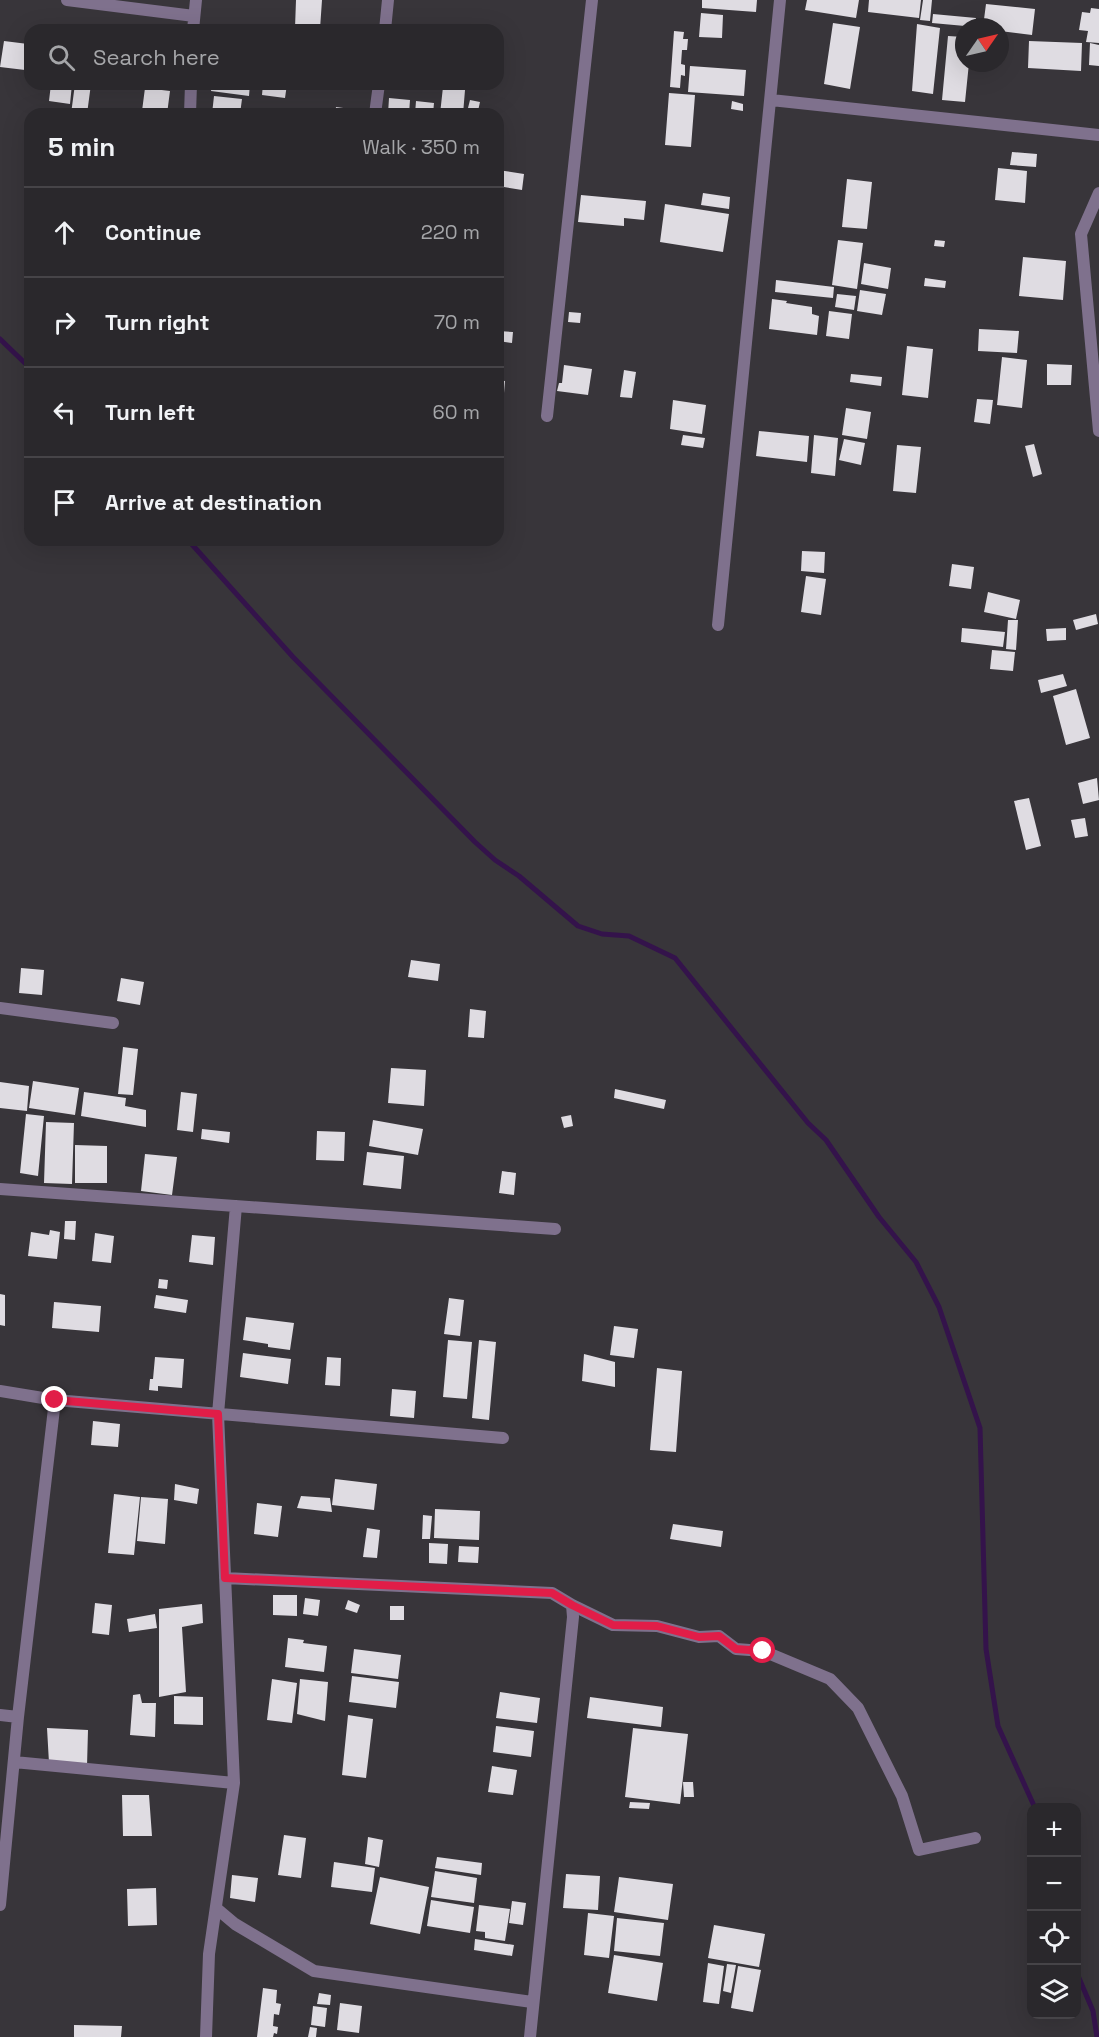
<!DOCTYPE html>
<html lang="en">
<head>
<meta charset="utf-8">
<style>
  body { margin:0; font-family:"Space Grotesk",sans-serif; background:#323034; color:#f1f3f6 }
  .controls { position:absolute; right:18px; bottom:18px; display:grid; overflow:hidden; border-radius:12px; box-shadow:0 6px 24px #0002 }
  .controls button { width:54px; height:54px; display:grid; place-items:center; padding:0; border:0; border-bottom:2px solid #464448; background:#2a282c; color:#f1f3f6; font:30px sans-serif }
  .compass { position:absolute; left:955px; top:18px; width:54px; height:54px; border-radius:50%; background:#2a282c; box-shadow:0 6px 24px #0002; rotate:56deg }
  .stop { position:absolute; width:18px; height:18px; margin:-14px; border:4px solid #e11d48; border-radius:50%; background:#fff }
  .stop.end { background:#e11d48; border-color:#fff; box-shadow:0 2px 6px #0008 }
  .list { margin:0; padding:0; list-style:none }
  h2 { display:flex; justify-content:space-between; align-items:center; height:78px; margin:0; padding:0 24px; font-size:26px }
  h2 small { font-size:20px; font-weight:400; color:#a5a6a9 }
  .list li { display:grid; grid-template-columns:39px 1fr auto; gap:18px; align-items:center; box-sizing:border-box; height:90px; padding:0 24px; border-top:2px solid #464448 }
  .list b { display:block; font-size:22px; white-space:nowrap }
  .list em { font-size:20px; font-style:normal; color:#a5a6a9 }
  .icon { flex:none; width:33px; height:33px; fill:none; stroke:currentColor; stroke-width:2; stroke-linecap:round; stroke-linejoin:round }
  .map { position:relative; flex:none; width:1099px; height:2037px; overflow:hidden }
  .search { position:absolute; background:#2a282c; box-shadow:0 6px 24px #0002; left:24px; top:24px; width:480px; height:66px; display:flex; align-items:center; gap:15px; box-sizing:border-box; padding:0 21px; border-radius:18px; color:#a5a6a9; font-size:22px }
  .panel { position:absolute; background:#2a282c; box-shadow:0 6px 24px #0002; left:24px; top:108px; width:480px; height:438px; border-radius:18px }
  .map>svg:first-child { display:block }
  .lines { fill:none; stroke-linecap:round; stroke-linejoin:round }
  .stream { stroke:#34134b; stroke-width:5 }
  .building { fill:#dfdce2 }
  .minor { stroke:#7f718d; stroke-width:12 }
  .route { stroke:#e11d48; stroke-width:8 }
</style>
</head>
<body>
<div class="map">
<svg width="1099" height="2037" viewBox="0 0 1099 2037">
  <rect width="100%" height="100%" fill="#38353a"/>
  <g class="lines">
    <path class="stream" d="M 0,339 L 30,368
      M 188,540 L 293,657 L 475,842 L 495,860 L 519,876 L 578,926 L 602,934 L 629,936 L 675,958 L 808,1123 L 826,1140 L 879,1217 L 916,1262 L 939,1307 L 980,1428 L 986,1649 L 998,1726 L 1035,1808
      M 1076,1971 L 1093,2011 L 1097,2037"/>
  </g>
  <path class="building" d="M 296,0 L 322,0 L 320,29 L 295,28 Z
    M 702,0 L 757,0 L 756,12 L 702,8 Z
    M 807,0 L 859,0 L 856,18 L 805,10 Z
    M 869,0 L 921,0 L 919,18 L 868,12 Z
    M 923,0 L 932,0 L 930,21 L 920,20 Z
    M 986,4 L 1035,9 L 1032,35 L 1000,31 L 1000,27 L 983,27 Z
    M 1091,8 L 1099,9 L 1099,43 L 1086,42 L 1088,31 L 1079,30 L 1082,12 L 1090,13 Z
    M 701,13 L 723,15 L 722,38 L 699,37 Z
    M 933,14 L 976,18 L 976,27 L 932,23 Z
    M 833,23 L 860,27 L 850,89 L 824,84 Z
    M 917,24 L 940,28 L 933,94 L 912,91 Z
    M 674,31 L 684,32 L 683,39 L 688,39 L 687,50 L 682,50 L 681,64 L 685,65 L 685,76 L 681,75 L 680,88 L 670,87 Z
    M 948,36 L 964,37 L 964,63 L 969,63 L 965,102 L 942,100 Z
    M 4,41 L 28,44 L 25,70 L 0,67 Z
    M 1029,41 L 1082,43 L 1081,71 L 1028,68 Z
    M 1090,43 L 1099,45 L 1099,66 L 1089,65 Z
    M 690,66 L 746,70 L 744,96 L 688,92 Z
    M 51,84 L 72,84 L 70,104 L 49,101 Z
    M 75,84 L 91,84 L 87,114 L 71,114 Z
    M 212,84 L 250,84 L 249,96 L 211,91 Z
    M 263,84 L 287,84 L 285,98 L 262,95 Z
    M 443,87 L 465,90 L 463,114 L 440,114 Z
    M 145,88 L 170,91 L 167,114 L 142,111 Z
    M 669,93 L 695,95 L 691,147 L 665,145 Z
    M 214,96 L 242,99 L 240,114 L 212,114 Z
    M 389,98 L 410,100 L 409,114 L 388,114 Z
    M 470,100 L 480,102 L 478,111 L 468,108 Z
    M 416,101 L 434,103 L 433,114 L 415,114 Z
    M 732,101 L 743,104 L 743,111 L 731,109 Z
    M 336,107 L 358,110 L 358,114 L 335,114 Z
    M 1012,152 L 1037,154 L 1036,167 L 1010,165 Z
    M 998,168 L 1027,171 L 1025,203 L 995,200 Z
    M 498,170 L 524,174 L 522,190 L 498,186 Z
    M 847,179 L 872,182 L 867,229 L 842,227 Z
    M 703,193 L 730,197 L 729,209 L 701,205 Z
    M 581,195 L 646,201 L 644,220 L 624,218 L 624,226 L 578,222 Z
    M 665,204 L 729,214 L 723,252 L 660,242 Z
    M 838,240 L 863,243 L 857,289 L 832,285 Z
    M 935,240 L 945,241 L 944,247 L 934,246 Z
    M 1023,257 L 1066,261 L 1063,300 L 1019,296 Z
    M 864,263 L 891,268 L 888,289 L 861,284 Z
    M 925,278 L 946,281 L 945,288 L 924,286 Z
    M 776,280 L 834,287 L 833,298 L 775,292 Z
    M 860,290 L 886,294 L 882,315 L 857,311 Z
    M 837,294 L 856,296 L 854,310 L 835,307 Z
    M 772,299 L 787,301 L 786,303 L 812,307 L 812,314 L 819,316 L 817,335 L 769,329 Z
    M 829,311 L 852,314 L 849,339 L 826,336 Z
    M 569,312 L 581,313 L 580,323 L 568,322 Z
    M 979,329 L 1019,331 L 1017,353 L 978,351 Z
    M 498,331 L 513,332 L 512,343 L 498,341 Z
    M 907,346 L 933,349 L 928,398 L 902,395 Z
    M 1002,357 L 1027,360 L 1022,408 L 997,405 Z
    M 1047,364 L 1072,365 L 1071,385 L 1047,385 Z
    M 564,365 L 592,369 L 588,395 L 557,391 L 559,383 L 562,383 Z
    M 624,370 L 636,372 L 632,398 L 620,397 Z
    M 851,374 L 882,377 L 881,386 L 850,382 Z
    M 498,380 L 505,381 L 503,405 L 498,404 Z
    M 977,399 L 993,400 L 990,424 L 974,422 Z
    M 673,400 L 706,405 L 702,434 L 670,429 Z
    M 846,408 L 871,412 L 867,439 L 842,435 Z
    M 759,431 L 809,436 L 807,462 L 756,456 Z
    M 683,435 L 705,438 L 703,448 L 681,445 Z
    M 814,435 L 838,438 L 835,476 L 811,473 Z
    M 844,439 L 865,443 L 861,465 L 839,460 Z
    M 1034,444 L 1042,474 L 1033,477 L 1025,446 Z
    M 897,445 L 921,447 L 916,493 L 893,491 Z
    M 802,551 L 825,552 L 824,573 L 801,571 Z
    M 952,564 L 974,567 L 971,589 L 949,586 Z
    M 806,576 L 826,579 L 821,615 L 801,612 Z
    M 988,592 L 1020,600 L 1016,619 L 984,612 Z
    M 1096,614 L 1098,624 L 1076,630 L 1073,620 Z
    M 1008,620 L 1018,620 L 1016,650 L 1006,649 Z
    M 962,628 L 1005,632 L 1003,647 L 961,642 Z
    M 1066,628 L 1066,640 L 1047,641 L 1046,629 Z
    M 992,650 L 1015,652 L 1013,671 L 990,669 Z
    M 1063,674 L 1067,686 L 1041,693 L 1038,680 Z
    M 1076,689 L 1090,738 L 1066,745 L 1053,696 Z
    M 1097,778 L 1099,800 L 1083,804 L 1078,783 Z
    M 1029,798 L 1041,846 L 1026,850 L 1014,801 Z
    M 1085,818 L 1088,836 L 1075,838 L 1071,820 Z
    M 411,960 L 440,964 L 438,981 L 408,977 Z
    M 21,968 L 44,970 L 42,995 L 19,993 Z
    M 121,978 L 144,982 L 140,1005 L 117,1001 Z
    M 470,1009 L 486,1011 L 484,1038 L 468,1037 Z
    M 123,1047 L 138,1049 L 133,1095 L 118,1094 Z
    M 391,1068 L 426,1070 L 424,1106 L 388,1103 Z
    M 33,1081 L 79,1088 L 75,1115 L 29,1108 Z
    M 0,1082 L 29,1086 L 27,1111 L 0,1108 Z
    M 615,1089 L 666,1100 L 664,1109 L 614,1098 Z
    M 84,1092 L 126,1098 L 125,1106 L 146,1110 L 146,1127 L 81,1116 Z
    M 181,1092 L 197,1094 L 193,1132 L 177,1130 Z
    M 26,1114 L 44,1116 L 38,1176 L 20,1173 Z
    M 571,1115 L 573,1126 L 564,1128 L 561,1117 Z
    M 373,1120 L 423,1129 L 418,1155 L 369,1146 Z
    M 46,1122 L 74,1123 L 72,1184 L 44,1183 Z
    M 202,1129 L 230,1132 L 229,1143 L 201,1139 Z
    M 317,1131 L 345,1132 L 344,1161 L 316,1160 Z
    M 75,1145 L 107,1146 L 107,1183 L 75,1183 Z
    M 367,1152 L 404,1156 L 401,1189 L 363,1185 Z
    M 145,1154 L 177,1157 L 172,1195 L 141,1191 Z
    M 502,1171 L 516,1173 L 514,1195 L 499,1193 Z
    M 65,1221 L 76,1221 L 75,1240 L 64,1239 Z
    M 50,1230 L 60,1232 L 57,1259 L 28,1256 L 31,1232 L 49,1235 Z
    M 95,1233 L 114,1236 L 111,1263 L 92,1261 Z
    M 192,1235 L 215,1237 L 213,1265 L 189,1262 Z
    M 159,1279 L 168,1280 L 167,1289 L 158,1288 Z
    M 0,1294 L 5,1295 L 5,1326 L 0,1325 Z
    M 156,1295 L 188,1300 L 186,1313 L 154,1308 Z
    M 449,1298 L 464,1300 L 460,1336 L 444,1334 Z
    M 54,1302 L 101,1306 L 99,1332 L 52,1328 Z
    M 246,1317 L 294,1323 L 290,1350 L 268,1347 L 268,1344 L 243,1340 Z
    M 614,1326 L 638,1329 L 634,1358 L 610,1355 Z
    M 448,1340 L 472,1342 L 467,1399 L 443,1397 Z
    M 479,1340 L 496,1342 L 489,1420 L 472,1418 Z
    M 243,1353 L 291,1359 L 288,1384 L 240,1377 Z
    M 584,1354 L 615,1362 L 615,1387 L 582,1381 Z
    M 155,1357 L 184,1359 L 182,1388 L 158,1386 L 158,1391 L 149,1390 L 150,1379 L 153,1379 Z
    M 327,1357 L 341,1358 L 340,1386 L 325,1385 Z
    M 657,1368 L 682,1371 L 676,1452 L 650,1450 Z
    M 392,1389 L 416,1391 L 414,1418 L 390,1416 Z
    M 93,1421 L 120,1424 L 118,1447 L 91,1445 Z
    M 335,1479 L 377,1484 L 374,1510 L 332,1505 Z
    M 175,1484 L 199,1489 L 197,1504 L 174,1500 Z
    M 114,1494 L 140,1497 L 134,1555 L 108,1553 Z
    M 301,1496 L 330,1498 L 332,1512 L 297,1508 Z
    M 141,1497 L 168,1499 L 165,1544 L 137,1541 Z
    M 257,1503 L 282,1506 L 278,1537 L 254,1534 Z
    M 435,1509 L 480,1511 L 479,1540 L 434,1538 Z
    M 423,1515 L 432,1516 L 430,1539 L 422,1539 Z
    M 673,1524 L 723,1531 L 721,1547 L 670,1539 Z
    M 367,1528 L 380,1530 L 377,1558 L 363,1557 Z
    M 429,1543 L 448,1544 L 447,1564 L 429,1563 Z
    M 459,1546 L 479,1547 L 478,1563 L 458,1562 Z
    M 273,1595 L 297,1595 L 297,1616 L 273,1615 Z
    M 305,1598 L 320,1600 L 318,1616 L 303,1614 Z
    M 348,1600 L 360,1605 L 357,1613 L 345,1609 Z
    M 95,1603 L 112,1605 L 109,1635 L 92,1633 Z
    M 202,1604 L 203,1623 L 182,1627 L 186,1692 L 159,1697 L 159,1609 Z
    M 390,1606 L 404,1606 L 404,1620 L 390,1620 Z
    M 155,1614 L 157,1628 L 129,1632 L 127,1619 Z
    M 288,1638 L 304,1640 L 303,1643 L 327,1646 L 324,1672 L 285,1667 Z
    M 354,1649 L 401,1655 L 398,1679 L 351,1673 Z
    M 352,1676 L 399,1682 L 396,1708 L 349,1702 Z
    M 272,1679 L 297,1683 L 292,1723 L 267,1720 Z
    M 300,1679 L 328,1682 L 325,1721 L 297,1714 Z
    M 500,1692 L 540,1698 L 537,1723 L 496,1718 Z
    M 140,1694 L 142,1703 L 156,1703 L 155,1737 L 130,1735 L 133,1695 Z
    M 174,1696 L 203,1697 L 203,1725 L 174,1724 Z
    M 590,1697 L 663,1707 L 661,1727 L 587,1718 Z
    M 348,1715 L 373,1719 L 366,1778 L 342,1775 Z
    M 496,1726 L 534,1731 L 531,1757 L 493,1752 Z
    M 47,1728 L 88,1730 L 87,1766 L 49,1763 Z
    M 633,1728 L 688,1734 L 680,1804 L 625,1797 Z
    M 492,1766 L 517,1770 L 513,1795 L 488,1792 Z
    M 683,1782 L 693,1782 L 694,1797 L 684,1797 Z
    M 122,1795 L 149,1795 L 152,1836 L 123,1836 Z
    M 630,1802 L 650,1803 L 649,1809 L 629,1808 Z
    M 284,1835 L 306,1838 L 301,1878 L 278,1875 Z
    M 368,1837 L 383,1840 L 379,1867 L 365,1864 Z
    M 437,1857 L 482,1863 L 481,1875 L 435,1868 Z
    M 334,1862 L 375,1868 L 372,1892 L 331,1887 Z
    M 435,1871 L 477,1878 L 474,1903 L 431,1897 Z
    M 566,1874 L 600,1876 L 598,1910 L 563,1908 Z
    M 232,1875 L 258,1878 L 255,1902 L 230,1898 Z
    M 380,1877 L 429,1887 L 420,1934 L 370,1924 Z
    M 619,1877 L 673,1884 L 668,1920 L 614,1912 Z
    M 156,1888 L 157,1925 L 128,1926 L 127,1889 Z
    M 431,1900 L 474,1907 L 470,1933 L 427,1926 Z
    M 512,1901 L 526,1903 L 523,1925 L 509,1923 Z
    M 479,1905 L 510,1909 L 505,1941 L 485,1938 L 485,1932 L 476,1931 Z
    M 588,1913 L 614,1916 L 609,1958 L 584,1955 Z
    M 617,1918 L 664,1923 L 660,1956 L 614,1951 Z
    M 714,1925 L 765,1934 L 759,1967 L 708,1958 Z
    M 475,1939 L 514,1945 L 512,1956 L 474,1950 Z
    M 614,1955 L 663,1963 L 657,2001 L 608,1993 Z
    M 708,1963 L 724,1966 L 719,2004 L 703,2002 Z
    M 727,1964 L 736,1965 L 731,1993 L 723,1991 Z
    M 738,1966 L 761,1970 L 753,2012 L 731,2008 Z
    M 263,1988 L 277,1990 L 276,2003 L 281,2004 L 279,2015 L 274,2014 L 273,2026 L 278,2027 L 277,2034 L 274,2033 L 273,2037 L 257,2037 Z
    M 319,1993 L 331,1995 L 330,2005 L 317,2004 Z
    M 340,2003 L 362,2006 L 359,2033 L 337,2030 Z
    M 313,2006 L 327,2008 L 325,2027 L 311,2025 Z
    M 74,2025 L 122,2026 L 121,2037 L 74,2037 Z
    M 310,2027 L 317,2028 L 316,2037 L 308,2037 Z"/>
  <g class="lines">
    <path class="minor" d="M 67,0 L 194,16
      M 193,30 L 196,0
      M 385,30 L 388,0
      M 771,100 L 1099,135
      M 190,114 L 191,84
      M 375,114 L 379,84
      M 1099,193 L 1081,234 L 1099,431
      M 547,416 L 592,0
      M 718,625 L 780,0
      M 0,1008 L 113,1023
      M 0,1189 L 555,1229
      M 0,1391 L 55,1400 L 503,1438
      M 225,1578 L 552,1593 L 572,1605 L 613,1625 L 657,1626 L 699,1637 L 719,1636 L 736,1649 L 763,1651 L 830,1679 L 858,1708 L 902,1796 L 919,1850 L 975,1838
      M 0,1715 L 18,1717
      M 14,1762 L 234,1783
      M 0,1905 L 18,1717 L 55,1400
      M 216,1908 L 235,1924 L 314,1971 L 532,2002
      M 206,2037 L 209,1954 L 234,1783 L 218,1414 L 236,1206
      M 530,2037 L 573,1617 L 572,1605"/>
  </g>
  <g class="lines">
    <path class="route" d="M 55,1400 L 218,1414 L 225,1578 L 552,1593 L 572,1605 L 613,1625 L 657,1626 L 699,1637 L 719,1636 L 736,1649 L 763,1651"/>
  </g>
</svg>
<div class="controls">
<button>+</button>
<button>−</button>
<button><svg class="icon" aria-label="locate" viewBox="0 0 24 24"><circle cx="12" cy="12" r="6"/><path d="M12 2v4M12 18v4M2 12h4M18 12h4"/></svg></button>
<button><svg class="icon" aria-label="layers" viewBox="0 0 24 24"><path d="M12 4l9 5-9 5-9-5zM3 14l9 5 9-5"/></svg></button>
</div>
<svg class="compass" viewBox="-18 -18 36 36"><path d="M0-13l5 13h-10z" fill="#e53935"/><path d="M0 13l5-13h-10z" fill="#a5a6a9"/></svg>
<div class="stop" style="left:763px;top:1651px"></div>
<div class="stop end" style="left:55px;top:1400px"></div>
<div class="search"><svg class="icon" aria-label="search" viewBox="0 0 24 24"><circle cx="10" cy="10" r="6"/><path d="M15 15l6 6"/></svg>Search here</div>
<section class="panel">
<h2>5 min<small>Walk · 350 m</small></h2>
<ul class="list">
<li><svg class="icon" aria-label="ahead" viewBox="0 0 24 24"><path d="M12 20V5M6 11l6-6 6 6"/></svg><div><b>Continue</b></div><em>220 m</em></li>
<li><svg class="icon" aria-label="right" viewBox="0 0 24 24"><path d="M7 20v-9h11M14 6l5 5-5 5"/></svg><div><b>Turn right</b></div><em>70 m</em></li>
<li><svg class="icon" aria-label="left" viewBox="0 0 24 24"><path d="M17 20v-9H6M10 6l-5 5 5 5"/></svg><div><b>Turn left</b></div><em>60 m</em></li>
<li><svg class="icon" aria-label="arrive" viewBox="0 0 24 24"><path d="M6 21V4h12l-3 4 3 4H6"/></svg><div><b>Arrive at destination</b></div></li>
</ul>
</section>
</div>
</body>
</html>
